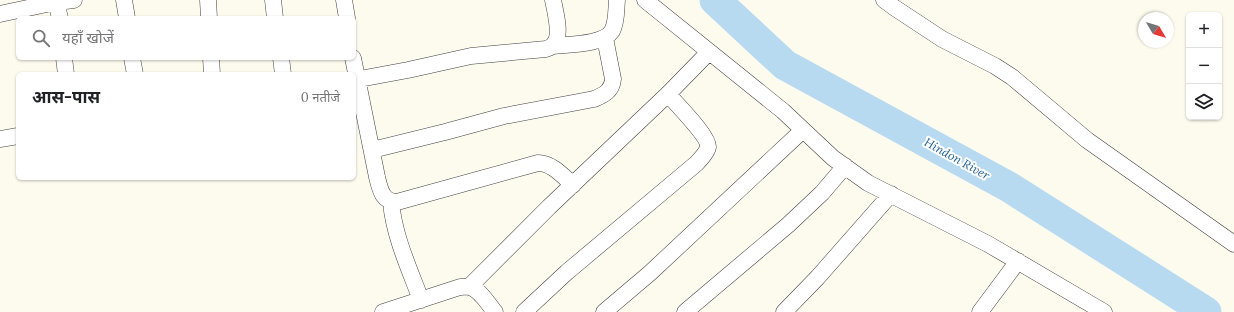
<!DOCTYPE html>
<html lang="hi">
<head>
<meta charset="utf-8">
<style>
  body { margin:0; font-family:Lora,"Noto Sans Devanagari",serif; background:#f2f2f2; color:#202124 }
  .controls { position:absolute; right:12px; top:12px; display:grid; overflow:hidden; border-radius:6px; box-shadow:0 1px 3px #0004 }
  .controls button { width:36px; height:36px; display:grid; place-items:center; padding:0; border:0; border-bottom:1px solid #e0e0e0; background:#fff; color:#202124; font:20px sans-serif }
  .compass { position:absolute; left:1138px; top:12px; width:36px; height:36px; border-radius:50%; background:#fff; box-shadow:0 1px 3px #0004; rotate:128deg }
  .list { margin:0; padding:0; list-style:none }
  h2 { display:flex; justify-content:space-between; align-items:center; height:52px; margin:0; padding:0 16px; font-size:17px }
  h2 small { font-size:13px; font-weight:400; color:#757577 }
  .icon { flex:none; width:22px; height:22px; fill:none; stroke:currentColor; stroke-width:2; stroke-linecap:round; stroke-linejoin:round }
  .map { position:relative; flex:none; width:1234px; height:312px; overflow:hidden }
  .search { position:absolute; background:#fff; box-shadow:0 1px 3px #0004; left:16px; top:16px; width:340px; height:44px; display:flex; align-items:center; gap:10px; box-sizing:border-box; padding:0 14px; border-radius:6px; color:#757577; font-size:15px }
  .panel { position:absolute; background:#fff; box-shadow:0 1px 3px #0004; left:16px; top:72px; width:340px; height:108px; border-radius:6px }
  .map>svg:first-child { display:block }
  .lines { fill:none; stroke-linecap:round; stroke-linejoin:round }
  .river { stroke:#b7daf0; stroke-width:31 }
  .minor-casing { stroke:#404040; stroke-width:17 }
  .minor { stroke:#fff; stroke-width:16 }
  .labels { text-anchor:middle; stroke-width:4; stroke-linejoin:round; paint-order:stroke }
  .water-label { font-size:12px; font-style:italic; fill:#225f92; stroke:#fff }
</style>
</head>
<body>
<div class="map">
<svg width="1234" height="312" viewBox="0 0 1234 312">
  <rect width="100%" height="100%" fill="#fdfbee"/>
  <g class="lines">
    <path class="river" d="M 715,0 L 785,65 L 1009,187 L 1206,312"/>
    <g class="minor-casing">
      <path id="minor" d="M 124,0 L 127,18
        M 208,0 L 209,18
        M 273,0 L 275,18
        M 344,0 L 347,18
        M 645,0 L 783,111 L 833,158 L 868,183 L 988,244 L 1104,312
        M 884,0 L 895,8 L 942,39 L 995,66 L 1012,77 L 1087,140 L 1234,244
        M 56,2 L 60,18
        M 0,14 L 56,2 L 74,0
        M 553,46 C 569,44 603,45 612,31 C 617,22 616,10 617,0
        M 64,58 L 66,74
        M 132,58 L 135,74
        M 211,58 L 212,74
        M 281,58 L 283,74
        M 353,58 L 377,177 C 380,189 382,202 397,202 L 538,163 C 552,163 563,176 573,185
        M 354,80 L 408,70 L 471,56 L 546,49 C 549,48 552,47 554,44 C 562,35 555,11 553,0
        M 0,139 L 18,136
        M 372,150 L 445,132 L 504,116 L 594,99 C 604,95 612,91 613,79 L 605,38
        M 391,202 C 394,236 409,268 421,300
        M 469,287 L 549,207 L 668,94 L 709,52
        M 383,312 L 460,287 C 463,287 467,286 469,287 C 480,289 488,304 495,312
        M 524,312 L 567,272 L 697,163 C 701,158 707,153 708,147 C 709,136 676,104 668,94
        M 604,312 L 650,273 L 803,130
        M 685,312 L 788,225 L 822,193 L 845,166
        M 784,312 L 818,277 L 891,194
        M 980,312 L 1018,261"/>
    </g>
    <use href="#minor" class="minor"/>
  </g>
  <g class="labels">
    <g class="water-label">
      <text transform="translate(957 159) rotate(29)" y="4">Hindon River</text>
    </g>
  </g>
</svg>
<div class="controls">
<button>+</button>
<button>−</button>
<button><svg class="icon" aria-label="layers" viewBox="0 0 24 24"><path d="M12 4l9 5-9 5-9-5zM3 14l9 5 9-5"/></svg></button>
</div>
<svg class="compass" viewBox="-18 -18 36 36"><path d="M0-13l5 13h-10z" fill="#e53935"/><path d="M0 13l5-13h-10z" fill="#757577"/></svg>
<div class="search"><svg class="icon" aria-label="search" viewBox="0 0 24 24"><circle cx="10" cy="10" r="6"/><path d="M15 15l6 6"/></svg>यहाँ खोजें</div>
<section class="panel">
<h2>आस-पास<small>0 नतीजे</small></h2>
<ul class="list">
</ul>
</section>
</div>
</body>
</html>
